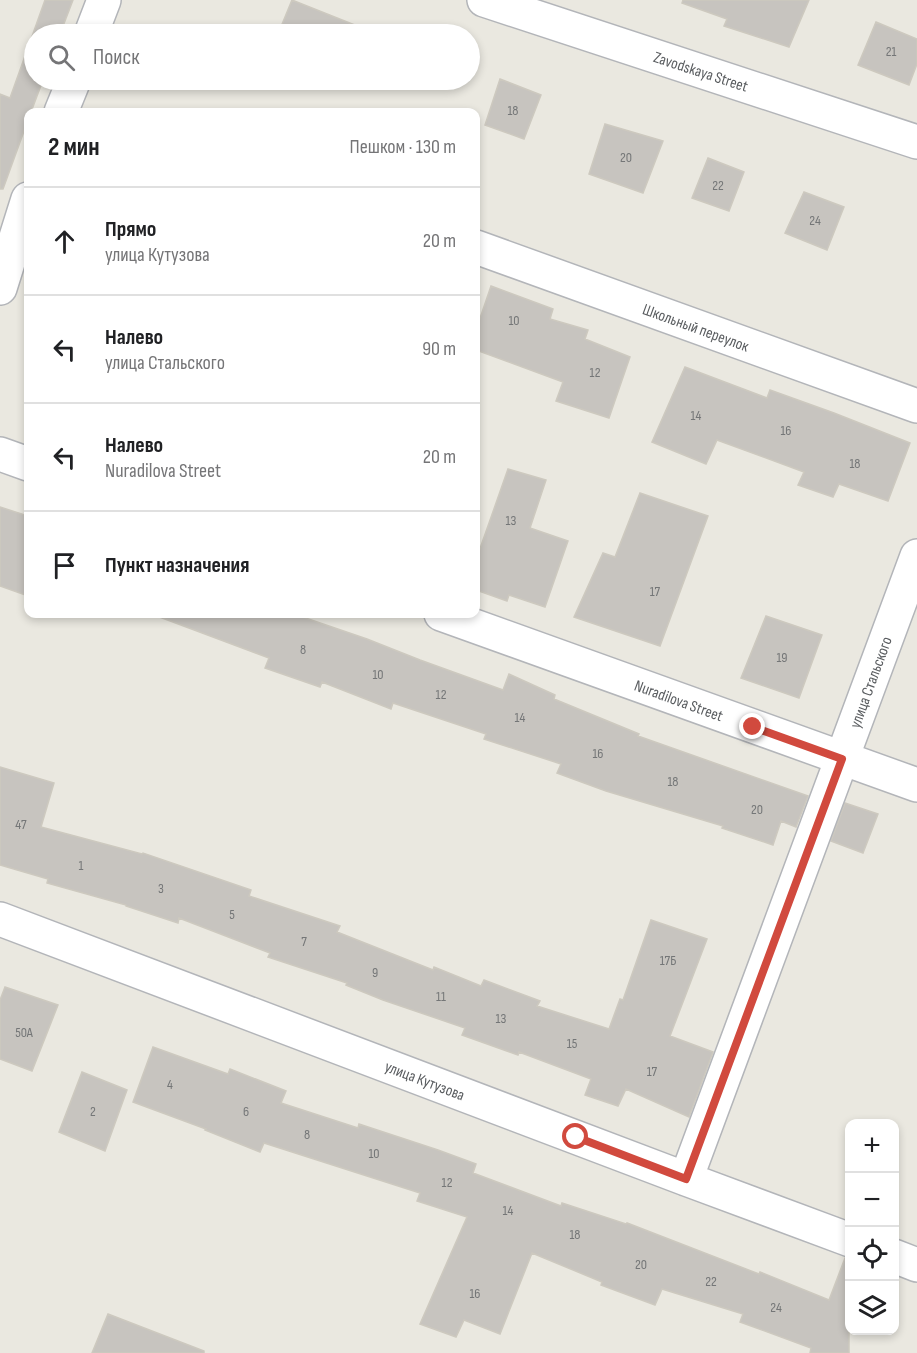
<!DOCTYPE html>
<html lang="ru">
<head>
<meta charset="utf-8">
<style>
  body { margin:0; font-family:"Sofia Sans Condensed",sans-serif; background:#f6f6f6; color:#202124 }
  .controls { position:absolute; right:18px; bottom:18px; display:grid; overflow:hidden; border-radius:12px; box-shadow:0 3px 9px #0003 }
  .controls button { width:54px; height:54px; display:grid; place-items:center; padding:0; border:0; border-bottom:2px solid #e0e0e0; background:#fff; color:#202124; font:30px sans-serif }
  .stop { position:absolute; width:18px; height:18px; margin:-14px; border:4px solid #d14a3e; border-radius:50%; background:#fff }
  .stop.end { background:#d14a3e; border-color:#fff; box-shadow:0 2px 6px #0008 }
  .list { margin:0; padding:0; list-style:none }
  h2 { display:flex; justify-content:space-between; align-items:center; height:78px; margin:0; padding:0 24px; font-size:26px }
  h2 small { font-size:20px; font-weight:400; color:#757577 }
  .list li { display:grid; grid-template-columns:39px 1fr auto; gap:18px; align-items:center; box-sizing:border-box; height:108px; padding:0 24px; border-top:2px solid #e0e0e0 }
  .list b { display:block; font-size:22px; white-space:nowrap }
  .list p { margin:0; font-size:20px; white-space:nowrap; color:#757577 }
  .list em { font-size:20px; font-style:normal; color:#757577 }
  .icon { flex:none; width:33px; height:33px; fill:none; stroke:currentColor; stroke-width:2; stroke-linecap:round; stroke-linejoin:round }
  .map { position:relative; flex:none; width:917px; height:1353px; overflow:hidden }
  .search { position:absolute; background:#fff; box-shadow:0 3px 9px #0003; left:24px; top:24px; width:456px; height:66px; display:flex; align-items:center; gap:15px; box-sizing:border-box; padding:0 21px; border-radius:33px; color:#757577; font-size:22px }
  .panel { position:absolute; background:#fff; box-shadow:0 3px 9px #0003; left:24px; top:108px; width:456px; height:510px; border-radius:12px }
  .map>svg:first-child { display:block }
  .building { fill:#c7c4bf; stroke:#cdc9bf; stroke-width:1.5 }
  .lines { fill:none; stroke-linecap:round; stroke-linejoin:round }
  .minor-casing { stroke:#b3b5b9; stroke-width:36 }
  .minor { stroke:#fff; stroke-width:33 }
  .route { stroke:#d14a3e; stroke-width:8 }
  .labels { text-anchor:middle; stroke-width:4.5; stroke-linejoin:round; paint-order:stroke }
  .number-label { font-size:14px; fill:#747677 }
  .street-label { font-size:16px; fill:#595c5f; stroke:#fff }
</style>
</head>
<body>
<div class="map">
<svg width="917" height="1353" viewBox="0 0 917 1353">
  <rect width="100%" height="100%" fill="#eae8e0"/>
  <path class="building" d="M 45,0 L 73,0 L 60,34 L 34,34 L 34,80 L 43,80 L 31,112 L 28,112 L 28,120 L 3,189 L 0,189 L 0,94 L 10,98 Z
    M 292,0 L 375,33 L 375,34 L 278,34 Z
    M 683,0 L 809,0 L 789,47 L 724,26 L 727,19 L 682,3 Z
    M 876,22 L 917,39 L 917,64 L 909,85 L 858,65 Z
    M 500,79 L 541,95 L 524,139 L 485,125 Z
    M 605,124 L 663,141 L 643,193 L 589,174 Z
    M 708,158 L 744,172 L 729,211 L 692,198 Z
    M 804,192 L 844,207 L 827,250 L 785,233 Z
    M 491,286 L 553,309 L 550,319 L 588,330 L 585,339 L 630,357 L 609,418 L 556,401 L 563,382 L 476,350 L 476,330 Z
    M 685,367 L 767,398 L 770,390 L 834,413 L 910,443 L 888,501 L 839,484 L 833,497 L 798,485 L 804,472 L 717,440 L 706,464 L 652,442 Z
    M 508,469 L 546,480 L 530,528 L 568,541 L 545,607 L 509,595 L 507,601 L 476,590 L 476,560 Z
    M 640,493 L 708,516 L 660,646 L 574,617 L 603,553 L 615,557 Z
    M 0,507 L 28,516 L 28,596 L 0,586 Z
    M 158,614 L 294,614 L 367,639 L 420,660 L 503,690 L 509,674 L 555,695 L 554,699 L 639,734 L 638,736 L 808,796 L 796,827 L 781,821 L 773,845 L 722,828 L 723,826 L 606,791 L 557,773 L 561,764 L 484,739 L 486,734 L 393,703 L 391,709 L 322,682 L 320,687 L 265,668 L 269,658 L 157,616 Z
    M 766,616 L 822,635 L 799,698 L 741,678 Z
    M 0,767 L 54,783 L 41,827 L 142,854 L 143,853 L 251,890 L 249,896 L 340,926 L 337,932 L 433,970 L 434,967 L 481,986 L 484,980 L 540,1001 L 537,1006 L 609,1029 L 620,999 L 623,1000 L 651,920 L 707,939 L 670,1036 L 713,1052 L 689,1117 L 626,1089 L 618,1106 L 585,1095 L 591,1079 L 519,1052 L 518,1055 L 462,1035 L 465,1028 L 383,1000 L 346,985 L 347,983 L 268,957 L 270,953 L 179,918 L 178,923 L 126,906 L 126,905 L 47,883 L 48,879 L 0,865 Z
    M 845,803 L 878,814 L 863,853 L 831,841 Z
    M 5,987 L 58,1005 L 32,1071 L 0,1059 L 0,1000 Z
    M 153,1047 L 228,1074 L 230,1069 L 286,1091 L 281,1103 L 358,1128 L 359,1124 L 438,1150 L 476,1164 L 473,1173 L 561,1206 L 562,1203 L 626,1224 L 627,1223 L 759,1274 L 760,1272 L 829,1300 L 845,1258 L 849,1258 L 849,1353 L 810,1353 L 811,1348 L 740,1322 L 743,1314 L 662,1289 L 655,1305 L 601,1285 L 602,1282 L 532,1253 L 500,1334 L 464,1320 L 456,1337 L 420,1324 L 467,1217 L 417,1201 L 420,1193 L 264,1143 L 260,1152 L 205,1130 L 206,1129 L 133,1102 Z
    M 82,1072 L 127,1090 L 105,1151 L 59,1132 Z
    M 108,1314 L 204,1351 L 204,1353 L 92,1353 Z"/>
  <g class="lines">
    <g class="minor-casing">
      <path id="minor" d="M 484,0 L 917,142
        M 91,34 L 104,0
        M 61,112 L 74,80
        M 476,247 L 917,406
        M 0,288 L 28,199
        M 0,454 L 28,464
        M 441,614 L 917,785
        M 0,919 L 686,1179 L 850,1240
        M 686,1179 L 917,556
        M 894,1256 L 917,1265"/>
    </g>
    <use href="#minor" class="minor"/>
  </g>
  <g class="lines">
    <path class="route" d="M 576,1137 L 686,1179 L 842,759 L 753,727"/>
  </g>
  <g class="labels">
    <g class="number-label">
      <text x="891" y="56">21</text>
      <text x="513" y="115">18</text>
      <text x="626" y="162">20</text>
      <text x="718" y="190">22</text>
      <text x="815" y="225">24</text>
      <text x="514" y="325">10</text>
      <text x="595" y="377">12</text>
      <text x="696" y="420">14</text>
      <text x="786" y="435">16</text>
      <text x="855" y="468">18</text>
      <text x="511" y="525">13</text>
      <text x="655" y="596">17</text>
      <text x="303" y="654">8</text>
      <text x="782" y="662">19</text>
      <text x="378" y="679">10</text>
      <text x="441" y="699">12</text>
      <text x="520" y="722">14</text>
      <text x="598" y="758">16</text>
      <text x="673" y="786">18</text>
      <text x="757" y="814">20</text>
      <text x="21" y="829">47</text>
      <text x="81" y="870">1</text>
      <text x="161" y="893">3</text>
      <text x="232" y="919">5</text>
      <text x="304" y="946">7</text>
      <text x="668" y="965">17Б</text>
      <text x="375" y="977">9</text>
      <text x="441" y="1001">11</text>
      <text x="501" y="1023">13</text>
      <text x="24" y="1037">50А</text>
      <text x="572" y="1048">15</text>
      <text x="652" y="1076">17</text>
      <text x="170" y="1089">4</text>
      <text x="93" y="1116">2</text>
      <text x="246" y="1116">6</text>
      <text x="307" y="1139">8</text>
      <text x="374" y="1158">10</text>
      <text x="447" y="1187">12</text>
      <text x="508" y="1215">14</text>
      <text x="575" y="1239">18</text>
      <text x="641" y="1269">20</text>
      <text x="711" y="1286">22</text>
      <text x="475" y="1298">16</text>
      <text x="776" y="1312">24</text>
    </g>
    <g class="street-label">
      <text transform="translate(701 71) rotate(18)" y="6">Zavodskaya Street</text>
      <text transform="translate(696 327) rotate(20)" y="6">Школьный переулок</text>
      <text transform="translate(870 682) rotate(-70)" y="6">улица Стальского</text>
      <text transform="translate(679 700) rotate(20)" y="6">Nuradilova Street</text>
      <text transform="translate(425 1080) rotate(21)" y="6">улица Кутузова</text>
    </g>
  </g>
</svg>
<div class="controls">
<button>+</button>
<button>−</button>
<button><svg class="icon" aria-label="locate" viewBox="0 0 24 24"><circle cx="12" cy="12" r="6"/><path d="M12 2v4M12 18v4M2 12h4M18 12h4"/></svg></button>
<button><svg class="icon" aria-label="layers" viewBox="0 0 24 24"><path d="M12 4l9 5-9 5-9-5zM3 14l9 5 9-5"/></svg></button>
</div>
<div class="stop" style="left:576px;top:1137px"></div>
<div class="stop end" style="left:753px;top:727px"></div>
<div class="search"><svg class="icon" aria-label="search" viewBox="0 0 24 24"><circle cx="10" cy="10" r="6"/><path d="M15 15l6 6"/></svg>Поиск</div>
<section class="panel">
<h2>2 мин<small>Пешком · 130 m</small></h2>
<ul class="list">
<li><svg class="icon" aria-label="ahead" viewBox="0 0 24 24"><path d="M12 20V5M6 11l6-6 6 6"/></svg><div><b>Прямо</b><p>улица Кутузова</p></div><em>20 m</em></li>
<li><svg class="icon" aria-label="left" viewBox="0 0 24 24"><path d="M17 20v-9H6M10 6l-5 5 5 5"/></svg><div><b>Налево</b><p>улица Стальского</p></div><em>90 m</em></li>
<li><svg class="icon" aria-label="left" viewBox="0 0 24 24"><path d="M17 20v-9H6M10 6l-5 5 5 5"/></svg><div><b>Налево</b><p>Nuradilova Street</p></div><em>20 m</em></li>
<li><svg class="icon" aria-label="arrive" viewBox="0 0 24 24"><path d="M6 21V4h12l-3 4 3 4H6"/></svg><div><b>Пункт назначения</b></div></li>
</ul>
</section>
</div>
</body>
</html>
